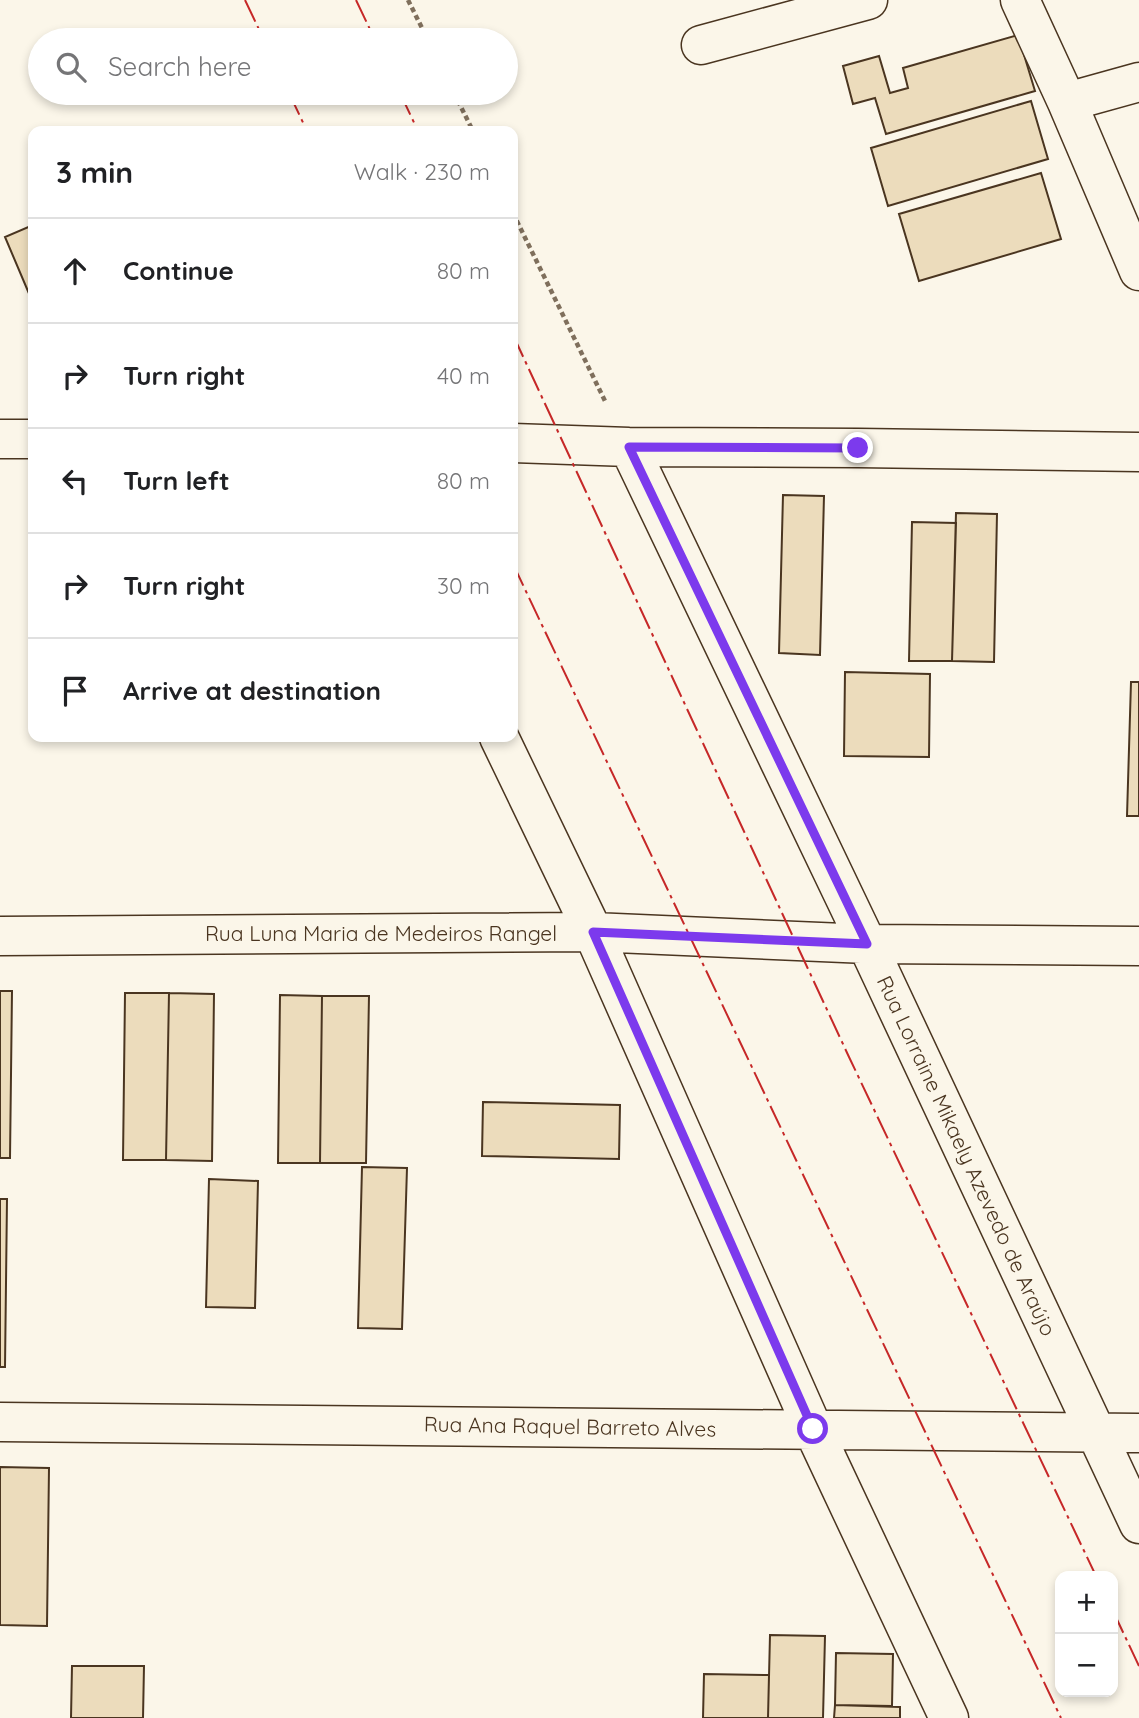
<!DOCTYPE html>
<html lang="en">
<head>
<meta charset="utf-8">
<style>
  body { margin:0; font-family:Quicksand,sans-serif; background:#f2f2f2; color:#202124 }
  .controls { position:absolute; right:21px; bottom:21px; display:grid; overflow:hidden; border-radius:14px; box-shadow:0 4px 10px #0003 }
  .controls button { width:63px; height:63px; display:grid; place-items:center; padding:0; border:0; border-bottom:2px solid #e0e0e0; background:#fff; color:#202124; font:35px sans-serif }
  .stop { position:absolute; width:21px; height:21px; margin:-16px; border:5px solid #7c3aed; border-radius:50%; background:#fff }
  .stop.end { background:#7c3aed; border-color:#fff; box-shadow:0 2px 7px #0008 }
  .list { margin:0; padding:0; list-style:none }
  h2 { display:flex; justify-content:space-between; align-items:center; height:91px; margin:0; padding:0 28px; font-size:30px }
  h2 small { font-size:23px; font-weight:400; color:#757577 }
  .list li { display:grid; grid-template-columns:46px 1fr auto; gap:21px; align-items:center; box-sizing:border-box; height:105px; padding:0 28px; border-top:2px solid #e0e0e0 }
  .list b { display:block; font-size:26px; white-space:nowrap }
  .list em { font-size:23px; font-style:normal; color:#757577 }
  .icon { flex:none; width:38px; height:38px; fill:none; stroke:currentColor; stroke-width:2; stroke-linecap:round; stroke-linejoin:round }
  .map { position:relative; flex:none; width:1139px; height:1718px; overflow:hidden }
  .search { position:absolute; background:#fff; box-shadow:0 4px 10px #0003; left:28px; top:28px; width:490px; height:77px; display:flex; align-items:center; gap:18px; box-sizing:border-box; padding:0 24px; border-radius:38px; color:#757577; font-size:26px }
  .panel { position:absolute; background:#fff; box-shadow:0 4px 10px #0003; left:28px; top:126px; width:490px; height:616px; border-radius:14px }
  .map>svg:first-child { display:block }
  .building { fill:#ecdcbc; stroke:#4a3520; stroke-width:2 }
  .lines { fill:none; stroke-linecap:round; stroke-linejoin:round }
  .minor-casing { stroke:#4a3520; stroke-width:41 }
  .path { stroke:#7f6f5c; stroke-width:4.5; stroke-dasharray:5 3.5; stroke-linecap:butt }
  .minor { stroke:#fbf6e9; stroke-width:38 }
  .power { stroke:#c62828; stroke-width:2; stroke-dasharray:24 5 3.5 5; stroke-linecap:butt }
  .route { stroke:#7c3aed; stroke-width:9 }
  .labels { text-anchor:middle; stroke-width:5; stroke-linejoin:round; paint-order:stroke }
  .street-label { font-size:21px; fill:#4a3520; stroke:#fbf6e9 }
</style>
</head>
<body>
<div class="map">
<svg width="1139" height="1718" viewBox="0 0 1139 1718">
  <rect width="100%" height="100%" fill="#fbf6e9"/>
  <path class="building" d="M 1018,35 L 1035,91 L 886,134 L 875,98 L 853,104 L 843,66 L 879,56 L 890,93 L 908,88 L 903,68 Z
    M 1031,101 L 1048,159 L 888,206 L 871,148 Z
    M 1041,173 L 1061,239 L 919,281 L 899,214 Z
    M 33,225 L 33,303 L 5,237 Z
    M 783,495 L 824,496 L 820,655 L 779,653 Z
    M 956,513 L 997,514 L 994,662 L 952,661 Z
    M 912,522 L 956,523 L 952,661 L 909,661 Z
    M 845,672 L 930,674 L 929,757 L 844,756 Z
    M 1131,682 L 1139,682 L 1139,816 L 1127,816 Z
    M 0,991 L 12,991 L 10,1158 L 0,1158 Z
    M 125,993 L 169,993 L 166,1160 L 123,1160 Z
    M 169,993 L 214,994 L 212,1161 L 166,1160 Z
    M 280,995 L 322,996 L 320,1163 L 278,1163 Z
    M 322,996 L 369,996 L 366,1163 L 320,1163 Z
    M 483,1102 L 620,1105 L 619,1159 L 482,1156 Z
    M 362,1167 L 407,1168 L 402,1329 L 358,1328 Z
    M 209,1179 L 258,1181 L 255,1308 L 206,1307 Z
    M 0,1199 L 7,1199 L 5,1367 L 0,1367 Z
    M 0,1467 L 49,1468 L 47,1626 L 0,1625 Z
    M 770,1635 L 825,1636 L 823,1718 L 768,1718 Z
    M 836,1653 L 893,1654 L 892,1706 L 835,1705 Z
    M 72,1666 L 144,1666 L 143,1718 L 71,1718 Z
    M 704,1674 L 769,1675 L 768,1718 L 703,1718 Z
    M 835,1705 L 900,1707 L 900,1718 L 834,1718 Z"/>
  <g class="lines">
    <g class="minor-casing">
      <path id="minor" d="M 1020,0 L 1067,102 L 1139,271
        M 701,45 L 868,0
        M 1067,102 L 1139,82
        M 0,439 L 33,439
        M 513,443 L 629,447 L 858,448 L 1139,452
        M 629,447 L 867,944 L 1139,1524
        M 499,737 L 593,932 L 813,1429 L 949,1718
        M 0,936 L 593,932 L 867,944 L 1139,946
        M 0,1422 L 1139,1433"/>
    </g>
    <path class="path" d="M 408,0 L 428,40
      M 454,93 L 473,131
      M 513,213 L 606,403"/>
    <use href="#minor" class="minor"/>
    <path class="power" d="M 245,0 L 264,40
      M 356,0 L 375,40
      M 289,93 L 307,131
      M 400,93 L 418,131
      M 513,335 L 849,1057 L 1096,1576
      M 513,564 L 1061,1718
      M 1113,1611 L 1139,1666"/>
  </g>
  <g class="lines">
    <path class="route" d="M 813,1429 L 593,932 L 867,944 L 629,447 L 858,448"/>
  </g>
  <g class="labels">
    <g class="street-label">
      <text x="381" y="941">Rua Luna Maria de Medeiros Rangel</text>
      <text transform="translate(966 1156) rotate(65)" y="7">Rua Lorraine Mikaely Azevedo de Araújo</text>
      <text transform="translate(570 1427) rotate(1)" y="7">Rua Ana Raquel Barreto Alves</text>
    </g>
  </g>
</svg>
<div class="controls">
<button>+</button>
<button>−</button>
</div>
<div class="stop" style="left:813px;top:1429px"></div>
<div class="stop end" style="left:858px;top:448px"></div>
<div class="search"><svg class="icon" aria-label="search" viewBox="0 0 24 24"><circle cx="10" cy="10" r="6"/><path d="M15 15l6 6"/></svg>Search here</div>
<section class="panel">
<h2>3 min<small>Walk · 230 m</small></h2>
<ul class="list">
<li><svg class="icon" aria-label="ahead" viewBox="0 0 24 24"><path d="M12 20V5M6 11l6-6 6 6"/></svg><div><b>Continue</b></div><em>80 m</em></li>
<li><svg class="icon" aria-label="right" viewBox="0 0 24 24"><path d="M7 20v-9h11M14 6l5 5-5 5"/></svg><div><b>Turn right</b></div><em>40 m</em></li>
<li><svg class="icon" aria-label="left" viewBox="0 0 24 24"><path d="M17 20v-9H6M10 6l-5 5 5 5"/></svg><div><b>Turn left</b></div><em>80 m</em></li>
<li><svg class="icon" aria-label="right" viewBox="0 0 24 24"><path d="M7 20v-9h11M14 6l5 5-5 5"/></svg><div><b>Turn right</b></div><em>30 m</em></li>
<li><svg class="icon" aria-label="arrive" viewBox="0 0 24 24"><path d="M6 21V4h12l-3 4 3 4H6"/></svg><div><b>Arrive at destination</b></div></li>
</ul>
</section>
</div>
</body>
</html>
